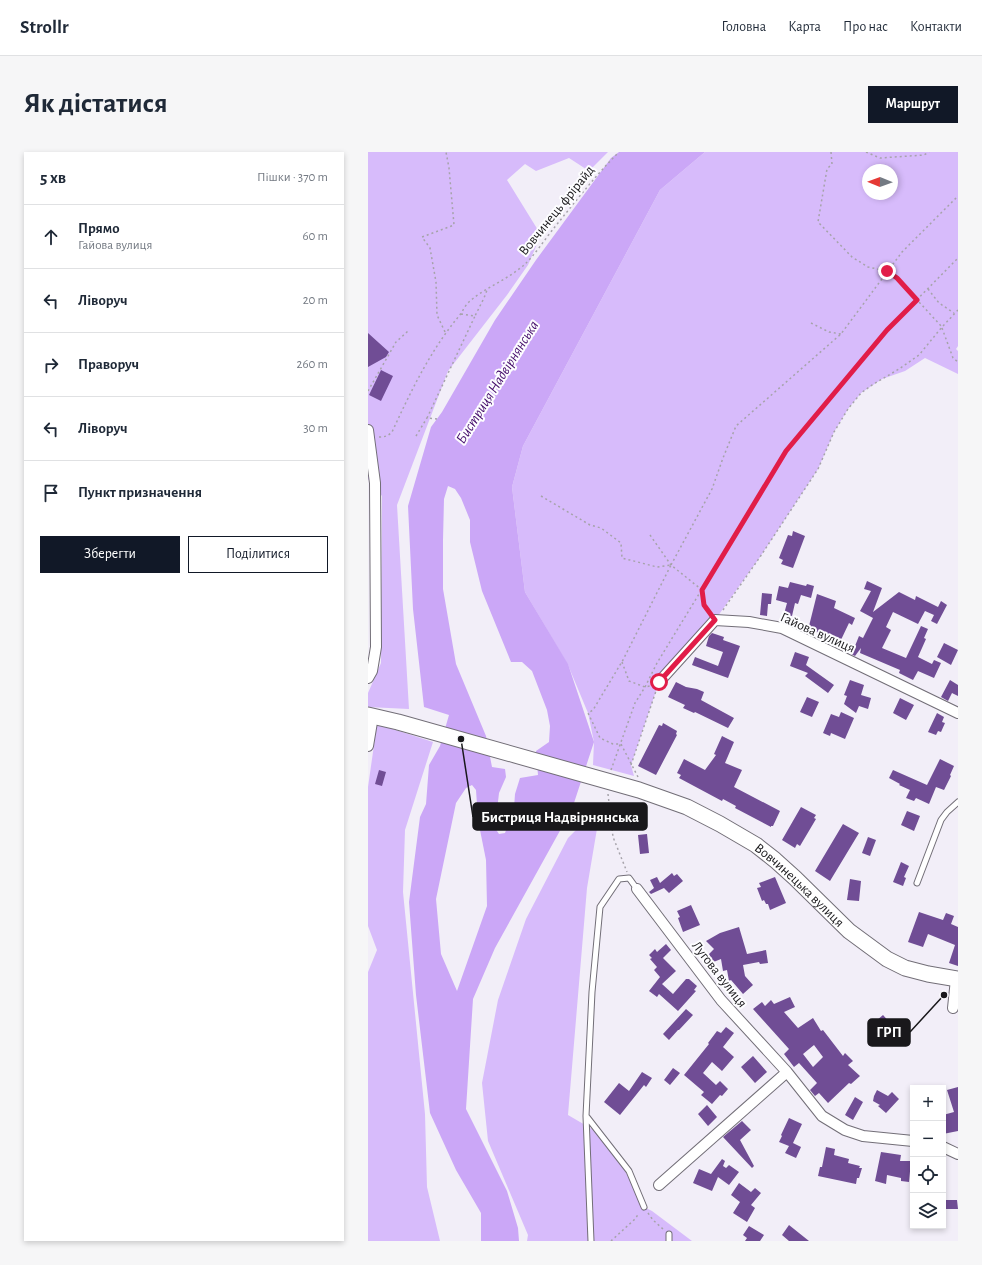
<!DOCTYPE html>
<html lang="uk">
<head>
<meta charset="utf-8">
<style>
  body { margin:0; font-family:"Alegreya Sans",sans-serif; background:#f6f6f7; color:#1f2937 }
  .controls { position:absolute; right:12px; bottom:12px; display:grid; overflow:hidden; border-radius:0px; box-shadow:0 2px 6px #0003 }
  .controls button { width:36px; height:36px; display:grid; place-items:center; padding:0; border:0; border-bottom:1px solid #e0e1e3; background:#fff; color:#1f2937; font:20px sans-serif }
  .compass { position:absolute; left:494px; top:12px; width:36px; height:36px; border-radius:50%; background:#fff; box-shadow:0 2px 6px #0003; rotate:271deg }
  .stop { position:absolute; width:12px; height:12px; margin:-9px; border:3px solid #e11d48; border-radius:50%; background:#fff }
  .stop.end { background:#e11d48; border-color:#fff; box-shadow:0 1px 4px #0008 }
  .list { margin:0; padding:0; list-style:none }
  h2 { display:flex; justify-content:space-between; align-items:center; height:52px; margin:0; padding:0 16px; font-size:17px }
  h2 small { font-size:13px; font-weight:400; color:#747a83 }
  .list li { display:grid; grid-template-columns:26px 1fr auto; gap:12px; align-items:center; box-sizing:border-box; height:64px; padding:0 16px; border-top:1px solid #e0e1e3 }
  .list b { display:block; font-size:15px; white-space:nowrap }
  .list p { margin:0; font-size:13px; white-space:nowrap; color:#747a83 }
  .list em { font-size:13px; font-style:normal; color:#747a83 }
  .actions { display:flex; gap:8px; padding:12px 16px }
  .actions a { flex:1; padding:9px 0; border:1px solid #111827; border-radius:0px; text-align:center; font-size:14px; color:#111827 }
  .actions .main { background:#111827; color:#fff }
  .icon { flex:none; width:22px; height:22px; fill:none; stroke:currentColor; stroke-width:2; stroke-linecap:round; stroke-linejoin:round }
  .map { position:relative; flex:none; width:590px; height:1089px; overflow:hidden; border-radius:0px }
  header { display:flex; align-items:center; gap:24px; box-sizing:border-box; height:56px; padding:0 20px; background:#fff; border-bottom:1px solid #e0e1e3 }
  header strong { font-size:19px }
  nav { display:flex; gap:22px; margin-inline-start:auto; font-size:14px }
  .intro { display:flex; align-items:center; justify-content:space-between; box-sizing:border-box; height:96px; padding:0 24px }
  h1 { margin:0; font-size:28px }
  .button { padding:10px 18px; border-radius:0px; background:#111827; color:#fff; font-size:14px; font-weight:700 }
  main { display:flex; gap:24px; padding:0 24px }
  aside { flex:1; background:#fff; border-radius:0px; box-shadow:0 2px 6px #0003 }
  .map>svg:first-child { display:block }
  .green { fill:#d7bbfb; fill-rule:evenodd }
  .water { fill:#cba7f7; fill-rule:evenodd }
  .building { fill:#704d95; fill-rule:evenodd }
  .lines { fill:none; stroke-linecap:round; stroke-linejoin:round }
  .lane-casing { stroke:#726e77; stroke-width:7 }
  .street-casing { stroke:#726e77; stroke-width:12 }
  .secondary-casing { stroke:#726e77; stroke-width:17 }
  .path { stroke:#a6a3aa; stroke-width:1.5; stroke-dasharray:2 3; stroke-linecap:butt }
  .lane { stroke:#fff; stroke-width:5 }
  .street { stroke:#fff; stroke-width:10 }
  .secondary { stroke:#fff; stroke-width:15 }
  .route { stroke:#e11d48; stroke-width:5 }
  .labels { text-anchor:middle; stroke-width:4; stroke-linejoin:round; paint-order:stroke }
  .street-label { font-size:14px; fill:#19181b; stroke:#fdfdff }
  .water-label { font-size:15px; font-style:italic; fill:#420a69; stroke:#fdfdff }
  .leader { fill:none; stroke:#19181b; stroke-width:1.5 }
  .callout-dot { fill:#19181b; stroke:#fdfdff; stroke-width:1.5 }
  .callout { fill:#19181b; stroke:#19181b; stroke-width:1.5 }
  .callout-label { font-size:15px; text-anchor:middle; font-weight:bold; fill:#fff }
</style>
</head>
<body>
<header>
<strong>Strollr</strong>
<nav><a>Головна</a><a>Карта</a><a>Про нас</a><a>Контакти</a></nav>
</header>
<div class="intro"><h1>Як дістатися</h1><a class="button">Маршрут</a></div>
<main>
<aside>
<h2>5 хв<small>Пішки · 370 m</small></h2>
<ul class="list">
<li><svg class="icon" aria-label="ahead" viewBox="0 0 24 24"><path d="M12 20V5M6 11l6-6 6 6"/></svg><div><b>Прямо</b><p>Гайова вулиця</p></div><em>60 m</em></li>
<li><svg class="icon" aria-label="left" viewBox="0 0 24 24"><path d="M17 20v-9H6M10 6l-5 5 5 5"/></svg><div><b>Ліворуч</b></div><em>20 m</em></li>
<li><svg class="icon" aria-label="right" viewBox="0 0 24 24"><path d="M7 20v-9h11M14 6l5 5-5 5"/></svg><div><b>Праворуч</b></div><em>260 m</em></li>
<li><svg class="icon" aria-label="left" viewBox="0 0 24 24"><path d="M17 20v-9H6M10 6l-5 5 5 5"/></svg><div><b>Ліворуч</b></div><em>30 m</em></li>
<li><svg class="icon" aria-label="arrive" viewBox="0 0 24 24"><path d="M6 21V4h12l-3 4 3 4H6"/></svg><div><b>Пункт призначення</b></div></li>
</ul>
<div class="actions"><a class="main">Зберегти</a><a>Поділитися</a></div>
</aside>
<div class="map">
<svg width="590" height="1089" viewBox="0 0 590 1089">
  <rect width="100%" height="100%" fill="#f2eef8"/>
  <path class="green" d="M 0,0 L 240,0 L 221,19 L 201,6 L 168,19 L 157,12 L 139,28 L 173,83 L 160,113 L 139,143 L 80,219 L 29,353 L 41,557 L 0,555 L 0,541 L 13,511 L 14,344 L 0,327 Z
    M 337,0 L 590,0 L 590,194 L 588,197 L 590,199 L 590,222 L 557,206 L 537,219 L 514,227 L 493,241 L 480,257 L 466,280 L 450,317 L 392,405 L 347,468 L 291,530 L 263,613 L 266,624 L 225,613 L 226,590 L 220,561 L 200,513 L 157,440 L 144,335 L 155,294 L 292,38 ZM 500,18 L 524,18 L 524,42 L 500,42 Z
    M 9,572 L 65,590 L 37,678 L 35,740 L 57,962 L 59,1035 L 72,1089 L 0,1089 L 0,820 L 9,798 L 0,774 L 0,635 Z
    M 233,653 L 219,736 L 200,963 L 224,977 L 253,1010 L 274,1054 L 284,1059 L 324,1089 L 159,1089 L 160,1083 L 120,989 L 114,931 L 130,848 L 158,767 L 200,686 Z"/>
  <path class="water" d="M 251,0 L 337,0 L 292,38 L 155,294 L 144,335 L 157,440 L 200,512 L 226,590 L 204,657 L 127,796 L 105,847 L 98,957 L 139,1039 L 150,1076 L 151,1089 L 113,1089 L 113,1061 L 88,1018 L 62,961 L 48,843 L 41,750 L 52,665 L 58,652 L 61,613 L 72,594 L 81,563 L 56,555 L 45,457 L 40,354 L 63,275 L 74,260 L 127,168 L 168,108 L 243,6 ZM 80,334 L 87,337 L 93,346 L 102,368 L 102,390 L 114,439 L 143,510 L 154,510 L 164,519 L 179,558 L 182,574 L 181,590 L 168,599 L 170,623 L 152,626 L 147,642 L 146,656 L 137,681 L 131,682 L 127,676 L 131,641 L 138,625 L 137,617 L 124,615 L 118,584 L 88,512 L 75,437 L 75,388 L 76,347 ZM 104,633 L 108,638 L 110,668 L 118,708 L 119,754 L 89,839 L 73,802 L 68,747 L 88,651 L 98,636 Z"/>
  <path class="building" d="M 0,181 L 21,200 L 18,205 L 0,215 Z
    M 13,218 L 25,224 L 13,249 L 1,243 Z
    M 425,379 L 437,384 L 425,416 L 413,412 L 415,408 L 411,406 L 420,383 L 424,384 Z
    M 499,429 L 514,436 L 505,460 L 531,440 L 547,448 L 548,444 L 570,455 L 573,449 L 579,453 L 569,472 L 563,469 L 566,463 L 557,459 L 550,472 L 525,460 L 518,475 L 523,478 L 514,496 L 538,506 L 553,474 L 560,477 L 556,486 L 558,487 L 550,505 L 564,512 L 566,508 L 573,511 L 566,526 L 550,519 L 545,528 L 531,521 L 532,518 L 492,501 L 493,496 L 487,504 L 483,502 L 483,501 L 475,498 L 479,490 L 487,494 L 491,484 L 495,486 L 505,466 L 492,459 L 503,439 L 496,437 Z
    M 422,430 L 438,434 L 439,432 L 446,434 L 443,446 L 433,443 L 430,452 L 427,451 L 424,464 L 416,462 L 419,451 L 408,448 L 411,434 L 420,436 Z
    M 394,441 L 404,442 L 403,452 L 400,452 L 399,464 L 392,463 Z
    M 449,442 L 468,449 L 466,456 L 487,466 L 484,473 L 481,471 L 472,490 L 456,482 L 440,478 Z
    M 344,481 L 356,485 L 355,488 L 372,494 L 360,526 L 324,513 L 327,505 L 350,514 L 355,500 L 338,494 L 341,484 Z
    M 576,491 L 590,498 L 583,513 L 569,505 Z
    M 427,500 L 441,505 L 438,513 L 466,533 L 460,541 L 437,524 L 440,521 L 422,514 Z
    M 482,528 L 496,533 L 493,543 L 503,546 L 500,557 L 491,554 L 488,561 L 476,552 L 479,544 L 476,543 Z
    M 582,528 L 590,533 L 590,544 L 584,541 L 580,549 L 573,545 Z
    M 308,530 L 318,535 L 329,537 L 336,540 L 333,548 L 366,566 L 360,576 L 327,560 L 326,561 L 315,556 L 317,553 L 300,545 Z
    M 439,545 L 451,550 L 444,565 L 432,560 Z
    M 532,546 L 546,553 L 538,568 L 525,561 Z
    M 473,560 L 486,566 L 477,587 L 463,581 L 462,584 L 455,581 L 463,562 L 471,565 Z
    M 569,561 L 576,565 L 574,570 L 577,571 L 573,580 L 570,579 L 568,583 L 560,580 Z
    M 295,571 L 309,579 L 308,582 L 309,583 L 288,623 L 270,614 L 291,573 L 294,574 Z
    M 354,584 L 366,590 L 357,611 L 374,618 L 366,635 L 412,659 L 405,674 L 403,674 L 403,675 L 367,656 L 368,654 L 355,647 L 354,649 L 311,626 L 313,623 L 309,621 L 316,607 L 337,618 L 348,603 L 346,602 Z
    M 572,607 L 586,614 L 582,623 L 583,624 L 576,638 L 568,635 L 561,652 L 548,646 L 546,649 L 538,646 L 542,638 L 531,633 L 532,632 L 521,626 L 525,618 L 559,633 Z
    M 11,618 L 18,620 L 14,634 L 7,632 Z
    M 433,655 L 448,663 L 446,666 L 448,667 L 432,694 L 429,692 L 427,696 L 414,688 Z
    M 539,659 L 552,664 L 546,679 L 533,673 Z
    M 475,672 L 491,681 L 462,729 L 447,719 Z
    M 279,682 L 281,701 L 272,702 L 270,683 Z
    M 500,685 L 508,688 L 502,704 L 494,701 Z
    M 533,710 L 541,714 L 536,725 L 538,726 L 535,734 L 525,730 Z
    M 304,721 L 306,724 L 309,722 L 315,729 L 301,741 L 296,736 L 283,742 L 281,740 L 286,736 L 282,728 L 289,725 L 292,731 Z
    M 407,725 L 418,751 L 402,758 L 400,752 L 398,752 L 396,748 L 394,749 L 389,736 L 393,735 L 391,731 Z
    M 482,727 L 493,729 L 491,749 L 479,748 Z
    M 323,753 L 332,773 L 315,780 L 310,766 L 312,765 L 309,759 Z
    M 551,760 L 575,768 L 578,761 L 586,764 L 583,772 L 590,775 L 590,814 L 581,811 L 587,793 L 560,782 L 555,795 L 540,790 Z
    M 371,775 L 379,802 L 398,798 L 400,811 L 392,812 L 391,810 L 375,813 L 377,824 L 385,833 L 375,842 L 363,828 L 361,829 L 359,818 L 355,819 L 353,807 L 343,811 L 340,803 L 346,797 L 338,789 L 352,781 Z
    M 298,792 L 303,798 L 295,806 L 308,819 L 294,832 L 305,842 L 318,827 L 321,827 L 329,834 L 326,838 L 328,839 L 310,859 L 291,842 L 289,845 L 281,839 L 292,825 L 286,818 L 289,815 L 282,807 L 284,806 L 281,803 L 287,797 L 289,800 Z
    M 422,845 L 427,855 L 416,860 L 430,876 L 445,866 L 453,879 L 455,878 L 475,904 L 477,901 L 485,909 L 480,913 L 492,924 L 483,932 L 481,931 L 460,951 L 451,941 L 447,944 L 442,938 L 449,931 L 431,911 L 426,915 L 416,902 L 421,897 L 385,857 L 394,850 L 397,854 L 403,848 L 406,852 ZM 446,893 L 455,905 L 445,915 L 435,902 Z
    M 318,857 L 325,863 L 311,878 L 310,878 L 301,888 L 295,882 Z
    M 515,863 L 525,874 L 511,886 L 501,875 Z
    M 358,875 L 366,881 L 355,895 L 366,905 L 354,919 L 344,910 L 335,921 L 348,933 L 352,929 L 360,937 L 354,944 L 352,943 L 344,952 L 333,943 L 336,940 L 316,923 L 341,892 L 340,891 L 349,879 L 353,881 Z
    M 385,904 L 399,920 L 387,931 L 373,915 Z
    M 305,916 L 312,921 L 302,933 L 296,928 Z
    M 274,920 L 284,926 L 278,935 L 276,933 L 252,963 L 236,950 L 251,931 L 261,939 Z
    M 590,935 L 590,979 L 575,982 L 575,963 L 586,960 L 579,938 Z
    M 509,938 L 520,944 L 524,940 L 531,947 L 518,961 L 510,954 L 512,953 L 505,949 L 506,944 Z
    M 487,945 L 495,950 L 485,968 L 477,963 Z
    M 339,953 L 349,965 L 340,974 L 330,962 Z
    M 421,966 L 434,972 L 425,991 L 433,995 L 428,1006 L 417,1001 L 421,994 L 411,990 L 414,984 L 413,983 Z
    M 374,969 L 383,978 L 372,988 L 386,1014 L 384,1016 L 355,985 Z
    M 458,995 L 467,997 L 466,1003 L 481,1007 L 480,1011 L 492,1014 L 491,1016 L 494,1016 L 491,1026 L 489,1026 L 488,1032 L 450,1024 L 452,1015 L 454,1015 Z
    M 513,1000 L 533,1003 L 532,1009 L 543,1009 L 541,1030 L 533,1029 L 533,1026 L 519,1023 L 518,1032 L 507,1029 Z
    M 354,1007 L 357,1009 L 355,1014 L 358,1016 L 361,1013 L 371,1020 L 361,1033 L 350,1025 L 344,1039 L 325,1031 L 331,1017 L 343,1022 Z
    M 371,1031 L 383,1040 L 387,1036 L 393,1041 L 383,1053 L 387,1056 L 379,1070 L 365,1061 L 372,1050 L 363,1043 Z
    M 575,1048 L 589,1048 L 590,1057 L 575,1057 Z
    M 421,1073 L 441,1089 L 421,1089 L 414,1083 Z
    M 381,1074 L 396,1083 L 392,1089 L 377,1089 L 379,1086 L 375,1083 Z"/>
  <g class="lines">
    <g class="lane-casing">
      <path id="lane" d="M 549,731 L 573,668 L 579,660 L 590,650
        M 219,965 L 261,1019 L 276,1055
        M 301,1082 L 301,1089
        M 223,1089 L 218,964 L 224,840 L 232,755 L 251,727 L 261,726 L 269,737"/>
    </g>
    <g class="street-casing">
      <path id="street" d="M 0,278 L 7,331 L 8,495 L 4,519 L 0,526
        M 291,530 L 347,468 L 381,470 L 414,476 L 590,561
        M 0,594 L 5,564
        M 269,737 L 353,848 L 419,920 L 454,964 L 477,978 L 495,984 L 545,989
        M 585,856 L 588,827
        M 575,995 L 590,1002
        M 291,1033 L 419,920"/>
    </g>
    <g class="secondary-casing">
      <g id="secondary">
        <path id="s1" d="M 0,563 L 30,570 L 271,638 L 319,655 L 352,672 L 388,693 L 407,708 L 427,726 L 481,779 L 519,807 L 537,816 L 560,822 L 590,827"/>
      </g>
    </g>
    <path class="path" d="M 463,0 L 464,12 L 459,17 L 450,70 L 484,105 L 500,115 L 519,119 L 529,126 L 574,175
      M 498,0 L 512,6 L 556,3 L 561,0
      M 560,137 L 571,151 L 586,161
      M 93,162 L 107,164 L 116,146 L 119,138
      M 443,171 L 461,180 L 473,182
      M 574,176 L 585,206 L 590,210
      M 77,180 L 69,163 L 68,130 L 62,96 L 54,85 L 86,73 L 81,16 L 78,0
      M 0,239 L 28,190 L 40,179
      M 69,267 L 59,266 L 107,164
      M 48,284 L 59,266
      M 11,285 C 17,285 20,284 24,280 C 43,239 62,199 91,164 C 95,159 97,153 102,149 C 118,135 141,127 157,112 C 166,104 177,87 186,76 C 207,50 227,24 251,0
      M 173,344 L 222,373 L 233,376 L 253,391 L 254,406 L 289,415 L 303,413
      M 282,383 L 303,413
      M 355,458 L 392,405 L 450,317 L 466,280 L 480,257 L 493,241 L 504,233 L 531,217 L 551,203 L 574,175 L 590,158
      M 342,461 L 336,453 L 334,438 L 303,413 L 344,337 L 355,306 L 368,274 L 473,182 L 534,100 L 590,44
      M 254,510 L 261,529 L 277,535 L 282,534
      M 263,613 L 288,539
      M 243,618 L 267,551 L 277,535 L 289,511 L 418,299 L 519,178 L 590,106
      M 270,625 L 253,592 L 245,592 L 232,586 L 220,561 L 225,558 L 255,508 L 303,413
      M 240,642 L 245,685 L 259,720
      M 280,1061 L 285,1068 L 295,1077
      M 243,1089 L 267,1067 L 271,1061"/>
    <use href="#lane" class="lane"/>
    <use href="#street" class="street"/>
    <use href="#secondary" class="secondary"/>
  </g>
  <g class="lines">
    <path class="route" d="M 291,530 L 347,468 L 336,453 L 334,438 L 418,299 L 519,178 L 549,148 L 529,126 L 519,119"/>
  </g>
  <g class="labels">
    <g class="street-label">
      <text transform="translate(188 58) rotate(-51)" y="5">Вовчинець фрірайд</text>
      <text transform="translate(450 480) rotate(24)" y="5">Гайова вулиця</text>
      <text dy="5" stroke="none"><textPath href="#s1" startOffset="470">Вовчинецька вулиця</textPath></text>
      <text transform="translate(352 822) rotate(52)" y="5">Лугова вулиця</text>
    </g>
    <g class="water-label">
      <text transform="translate(129 230) rotate(-58)" y="5">Бистриця Надвірнянська</text>
    </g>
  </g>
  <path class="leader" d="M93 587L105 665M576 843L542 880"/>
  <g class="callout-dot">
    <circle cx="93" cy="587" r="4"/>
    <circle cx="576" cy="843" r="4"/>
  </g>
  <g class="callout">
    <rect x="105" y="651" width="174" height="27" rx="4"/>
    <rect x="500" y="867" width="42" height="27" rx="4"/>
  </g>
  <g class="callout-label">
    <text x="192" y="670">Бистриця Надвірнянська</text>
    <text x="521" y="885">ГРП</text>
  </g>
</svg>
<div class="controls">
<button>+</button>
<button>−</button>
<button><svg class="icon" aria-label="locate" viewBox="0 0 24 24"><circle cx="12" cy="12" r="6"/><path d="M12 2v4M12 18v4M2 12h4M18 12h4"/></svg></button>
<button><svg class="icon" aria-label="layers" viewBox="0 0 24 24"><path d="M12 4l9 5-9 5-9-5zM3 14l9 5 9-5"/></svg></button>
</div>
<svg class="compass" viewBox="-18 -18 36 36"><path d="M0-13l5 13h-10z" fill="#e53935"/><path d="M0 13l5-13h-10z" fill="#747a83"/></svg>
<div class="stop" style="left:291px;top:530px"></div>
<div class="stop end" style="left:519px;top:119px"></div>
</div>
</main>
</body>
</html>
